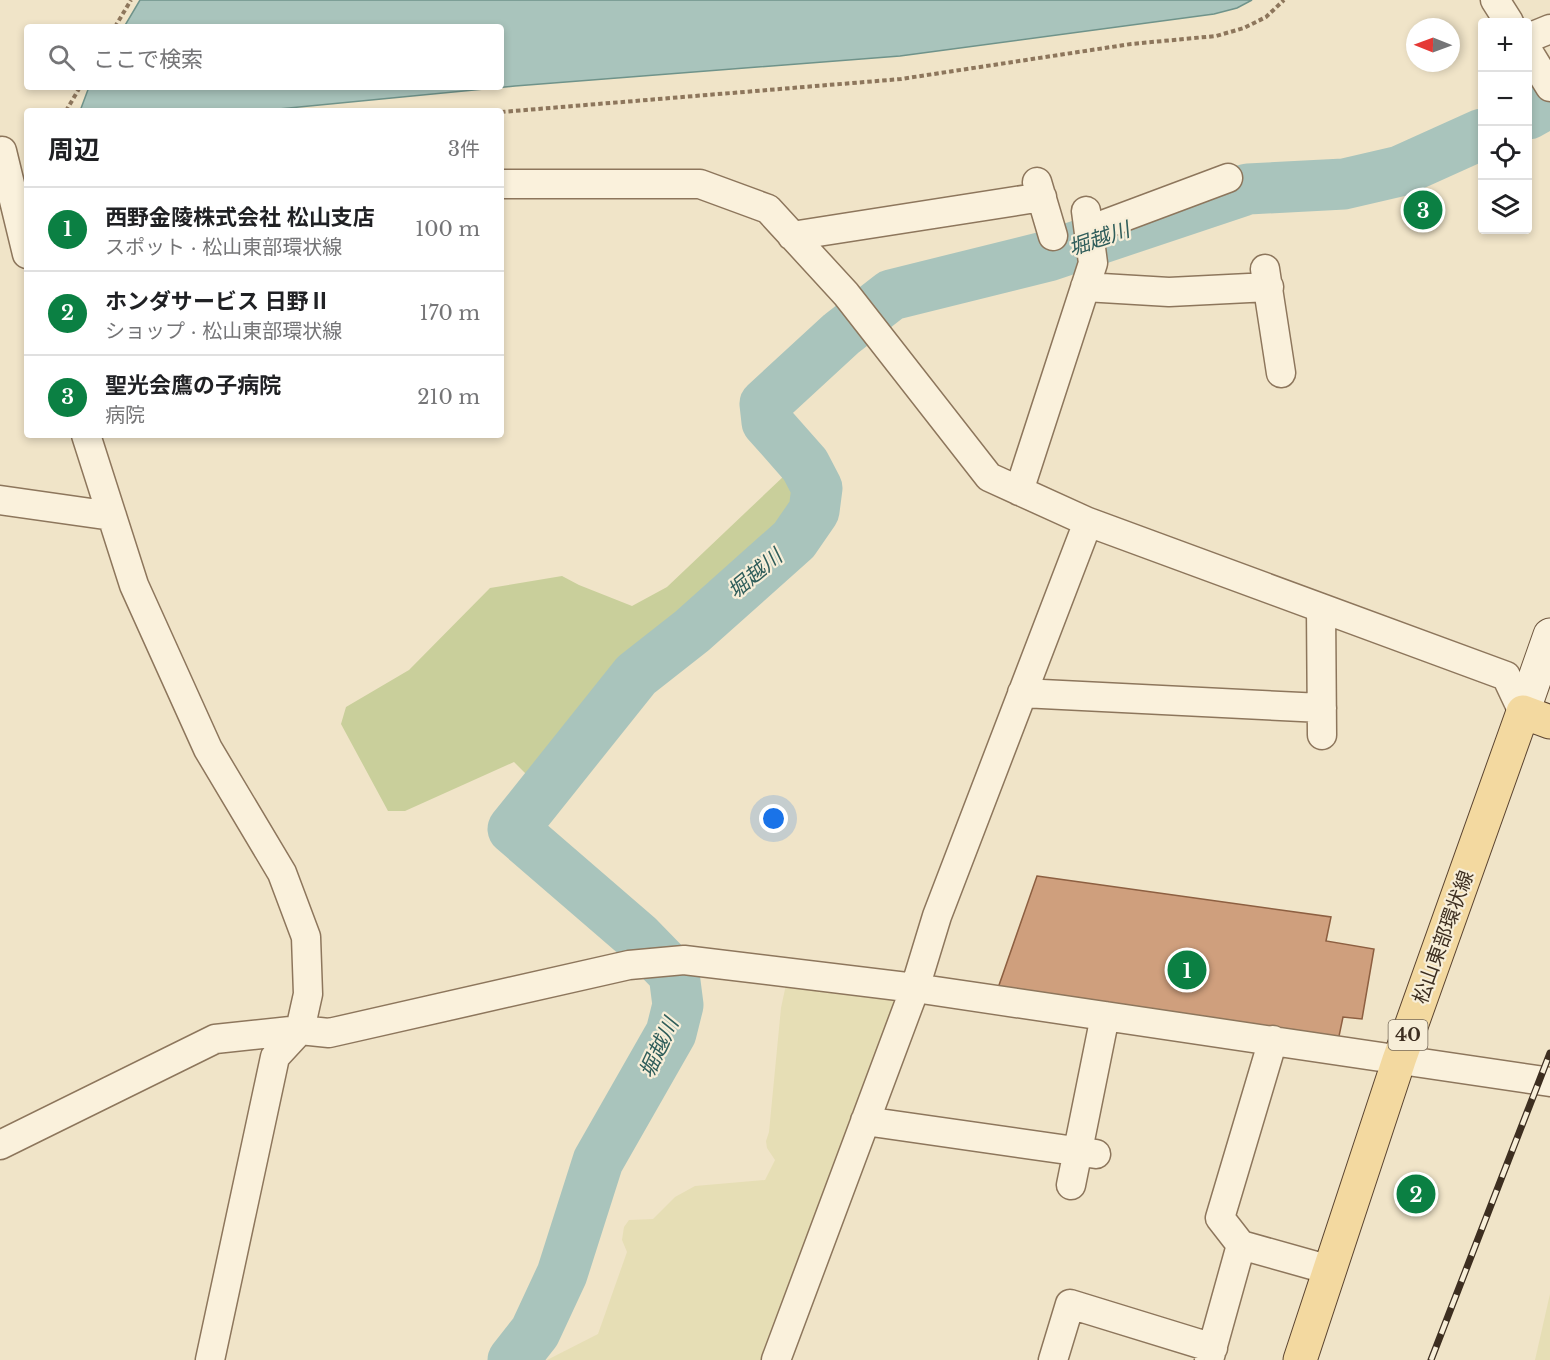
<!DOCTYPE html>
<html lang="ja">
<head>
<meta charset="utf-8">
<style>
  body { margin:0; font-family:"Libre Baskerville","Noto Sans JP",serif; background:#f2f2f2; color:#202124 }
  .controls { position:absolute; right:18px; top:18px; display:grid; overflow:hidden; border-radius:6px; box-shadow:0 3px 9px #0003 }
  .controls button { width:54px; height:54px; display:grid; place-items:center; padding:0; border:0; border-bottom:2px solid #e0e0e0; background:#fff; color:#202124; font:30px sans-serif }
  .compass { position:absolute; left:1406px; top:18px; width:54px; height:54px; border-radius:50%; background:#fff; box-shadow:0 3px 9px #0003; rotate:271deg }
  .you { position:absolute; left:774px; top:819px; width:21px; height:21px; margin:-15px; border:4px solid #fff; border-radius:50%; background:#1a73e8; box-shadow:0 0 0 9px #1a73e833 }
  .badge { display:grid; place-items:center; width:39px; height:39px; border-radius:50%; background:#0b8043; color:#fff; font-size:20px; font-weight:700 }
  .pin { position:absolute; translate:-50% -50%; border:3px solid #fff; box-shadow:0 2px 6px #0006 }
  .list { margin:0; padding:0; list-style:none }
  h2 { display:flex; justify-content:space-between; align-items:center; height:78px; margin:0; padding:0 24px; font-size:26px }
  h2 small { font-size:20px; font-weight:400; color:#757577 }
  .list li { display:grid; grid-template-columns:39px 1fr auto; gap:18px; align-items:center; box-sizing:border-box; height:84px; padding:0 24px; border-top:2px solid #e0e0e0 }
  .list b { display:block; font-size:22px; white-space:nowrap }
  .list p { margin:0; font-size:20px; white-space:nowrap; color:#757577 }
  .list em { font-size:20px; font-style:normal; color:#757577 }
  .icon { flex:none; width:33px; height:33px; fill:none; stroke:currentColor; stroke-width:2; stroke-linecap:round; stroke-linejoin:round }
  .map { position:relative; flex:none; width:1550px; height:1360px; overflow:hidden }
  .search { position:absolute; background:#fff; box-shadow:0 3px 9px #0003; left:24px; top:24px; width:480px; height:66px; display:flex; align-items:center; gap:15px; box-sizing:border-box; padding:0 21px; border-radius:6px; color:#757577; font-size:22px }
  .panel { position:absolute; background:#fff; box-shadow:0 3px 9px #0003; left:24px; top:108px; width:480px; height:330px; border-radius:6px }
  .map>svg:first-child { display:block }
  .farmland { fill:#e6deb5 }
  .green { fill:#c9cf9b }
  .water { fill:#a9c4bc; stroke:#6f938a; stroke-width:1.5 }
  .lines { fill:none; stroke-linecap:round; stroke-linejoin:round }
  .river { stroke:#a9c4bc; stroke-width:51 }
  .building { fill:#cf9f7d; stroke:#8d5f41; stroke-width:1.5 }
  .minor-casing { stroke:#8d765c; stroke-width:31 }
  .secondary-casing { stroke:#6f573f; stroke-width:35 }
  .primary-casing { stroke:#5b4430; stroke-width:35 }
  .path { stroke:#8d765c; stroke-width:4; stroke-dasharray:4.5 3; stroke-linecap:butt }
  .minor { stroke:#faf1dc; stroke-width:28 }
  .secondary { stroke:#faf1dc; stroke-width:33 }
  .primary { stroke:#f3d9a0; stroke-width:33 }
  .rail-casing { stroke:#3d2e20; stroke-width:7 }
  .rail { stroke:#f7eed8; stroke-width:4.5; stroke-dasharray:14; stroke-linecap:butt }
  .labels { text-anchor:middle; stroke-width:4.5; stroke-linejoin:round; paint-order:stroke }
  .shield { fill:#f7eed8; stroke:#756857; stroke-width:1.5 }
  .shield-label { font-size:18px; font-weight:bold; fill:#3d2e20 }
  .street-label { font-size:20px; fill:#3d2e20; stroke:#f7eed8 }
  .water-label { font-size:21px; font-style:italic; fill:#2f5d5a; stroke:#f7eed8 }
</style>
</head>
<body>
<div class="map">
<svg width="1550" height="1360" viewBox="0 0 1550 1360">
  <rect width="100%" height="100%" fill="#f0e4c8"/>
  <path class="farmland" d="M 787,980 L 898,994 L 765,1360 L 547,1360 L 598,1334 L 627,1252 L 622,1240 L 624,1227 L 629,1220 L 653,1219 L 675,1197 L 695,1186 L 765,1180 L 775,1160 L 767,1148 L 766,1141 L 769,1132 L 781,1008 Z
    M 1550,1294 L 1550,1360 L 1535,1360 Z"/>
  <path class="green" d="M 785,475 L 799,480 L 803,507 L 787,534 L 630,670 L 533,781 L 514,762 L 405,811 L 388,811 L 341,724 L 346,707 L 409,670 L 490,588 L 562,576 L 579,585 L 632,606 L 667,587 Z"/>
  <path class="water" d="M 140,0 L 1252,0 L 1237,8 L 1214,14 L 900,56 L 515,86 L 258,111 L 80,111 L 89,87 L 501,87 L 501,27 L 124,27 Z"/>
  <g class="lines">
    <path class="river" d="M 1528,114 L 1550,102
      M 513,1360 L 535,1332 L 562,1274 L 598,1161 L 671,1033 L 678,1005 L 674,974 L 638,937 L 513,829 L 636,675 L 692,631 L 794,540 L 814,511 L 817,488 L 805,465 L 767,422 L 765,404 L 841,334 L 891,295 L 1048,256 L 1248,189 L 1344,184 L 1400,171 L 1482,134"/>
  </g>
  <path class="building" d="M 1037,876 L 1331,917 L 1326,941 L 1374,949 L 1362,1019 L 1343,1017 L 1338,1041 L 997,991 Z"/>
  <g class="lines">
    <g class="minor-casing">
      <path id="minor" d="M 1495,0 L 1509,22
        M 1528,38 L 1550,29
        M 1528,51 L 1550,87
        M 2,151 L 27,254
        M 1037,182 L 1053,236
        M 501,184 L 700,184 L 768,209 L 846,294 L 989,477 L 1088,522 L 1506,676 L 1523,712
        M 1089,230 L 1228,178
        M 792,236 L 1042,197
        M 1265,269 L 1281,373
        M 1085,287 L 1169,292 L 1269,287
        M 86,435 L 134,585 L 208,749 L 282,873 L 306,937 L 308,994 L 300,1030 L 275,1057 L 210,1360
        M 1019,491 L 1093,263 L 1086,211
        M 0,500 L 112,516
        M 1321,608 L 1322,735
        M 1022,693 L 1322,708
        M 865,1121 L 1096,1154
        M 0,1145 L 215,1039 L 300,1030 L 329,1033 L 629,965 L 684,960 L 915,988 L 1550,1082
        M 1071,1185 L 1105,1016
        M 1241,1245 L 1220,1218 L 1273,1040
        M 776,1360 L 915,988 L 937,916 L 1088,522
        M 1053,1360 L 1070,1304 L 1213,1348
        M 1209,1360 L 1241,1245 L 1330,1270"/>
    </g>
    <g class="secondary-casing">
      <path id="secondary" d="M 1523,712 L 1550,635"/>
    </g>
    <g class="primary-casing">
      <path id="primary" d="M 1300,1360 L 1399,1060 L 1523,712 L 1550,722"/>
    </g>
    <path class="path" d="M 115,27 L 131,0
      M 66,111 L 80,87
      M 501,112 L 901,79 L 1131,44 L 1216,36 L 1244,28 L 1266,17 L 1284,0"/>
    <use href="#minor" class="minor"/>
    <use href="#secondary" class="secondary"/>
    <use href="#primary" class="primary"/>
    <g class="rail-casing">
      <path id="rail" d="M 1431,1360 L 1550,1053"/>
    </g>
    <use href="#rail" class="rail"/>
  </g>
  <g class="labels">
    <rect class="shield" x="1388.5" y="1020" width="39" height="30" rx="4.5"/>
    <g class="shield-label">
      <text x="1408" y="1041">40</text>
    </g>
    <g class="street-label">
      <text transform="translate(1443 937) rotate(-70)" y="7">松山東部環状線</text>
    </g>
    <g class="water-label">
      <text transform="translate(1099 239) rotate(-19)" y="7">堀越川</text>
      <text transform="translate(755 574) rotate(-40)" y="7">堀越川</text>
      <text transform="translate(659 1048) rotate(-65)" y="7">堀越川</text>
    </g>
  </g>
</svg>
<div class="controls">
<button>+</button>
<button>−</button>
<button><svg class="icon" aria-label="locate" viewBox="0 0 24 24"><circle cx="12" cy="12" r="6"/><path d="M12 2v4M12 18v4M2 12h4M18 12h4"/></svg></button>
<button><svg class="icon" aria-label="layers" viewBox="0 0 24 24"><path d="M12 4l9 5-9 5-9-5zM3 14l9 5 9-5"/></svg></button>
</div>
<svg class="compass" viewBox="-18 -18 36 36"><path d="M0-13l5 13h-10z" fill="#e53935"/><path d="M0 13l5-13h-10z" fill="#757577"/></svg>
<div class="you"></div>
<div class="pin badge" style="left:1187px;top:970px">1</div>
<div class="pin badge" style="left:1416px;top:1194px">2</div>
<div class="pin badge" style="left:1423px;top:210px">3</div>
<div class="search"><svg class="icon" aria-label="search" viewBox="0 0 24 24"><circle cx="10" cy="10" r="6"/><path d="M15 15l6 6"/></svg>ここで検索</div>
<section class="panel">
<h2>周辺<small>3件</small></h2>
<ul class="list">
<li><span class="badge">1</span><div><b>西野金陵株式会社 松山支店</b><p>スポット · 松山東部環状線</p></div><em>100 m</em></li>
<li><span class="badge">2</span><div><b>ホンダサービス 日野Ⅱ</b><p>ショップ · 松山東部環状線</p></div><em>170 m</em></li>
<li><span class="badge">3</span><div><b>聖光会鷹の子病院</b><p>病院</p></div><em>210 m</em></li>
</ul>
</section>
</div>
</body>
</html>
